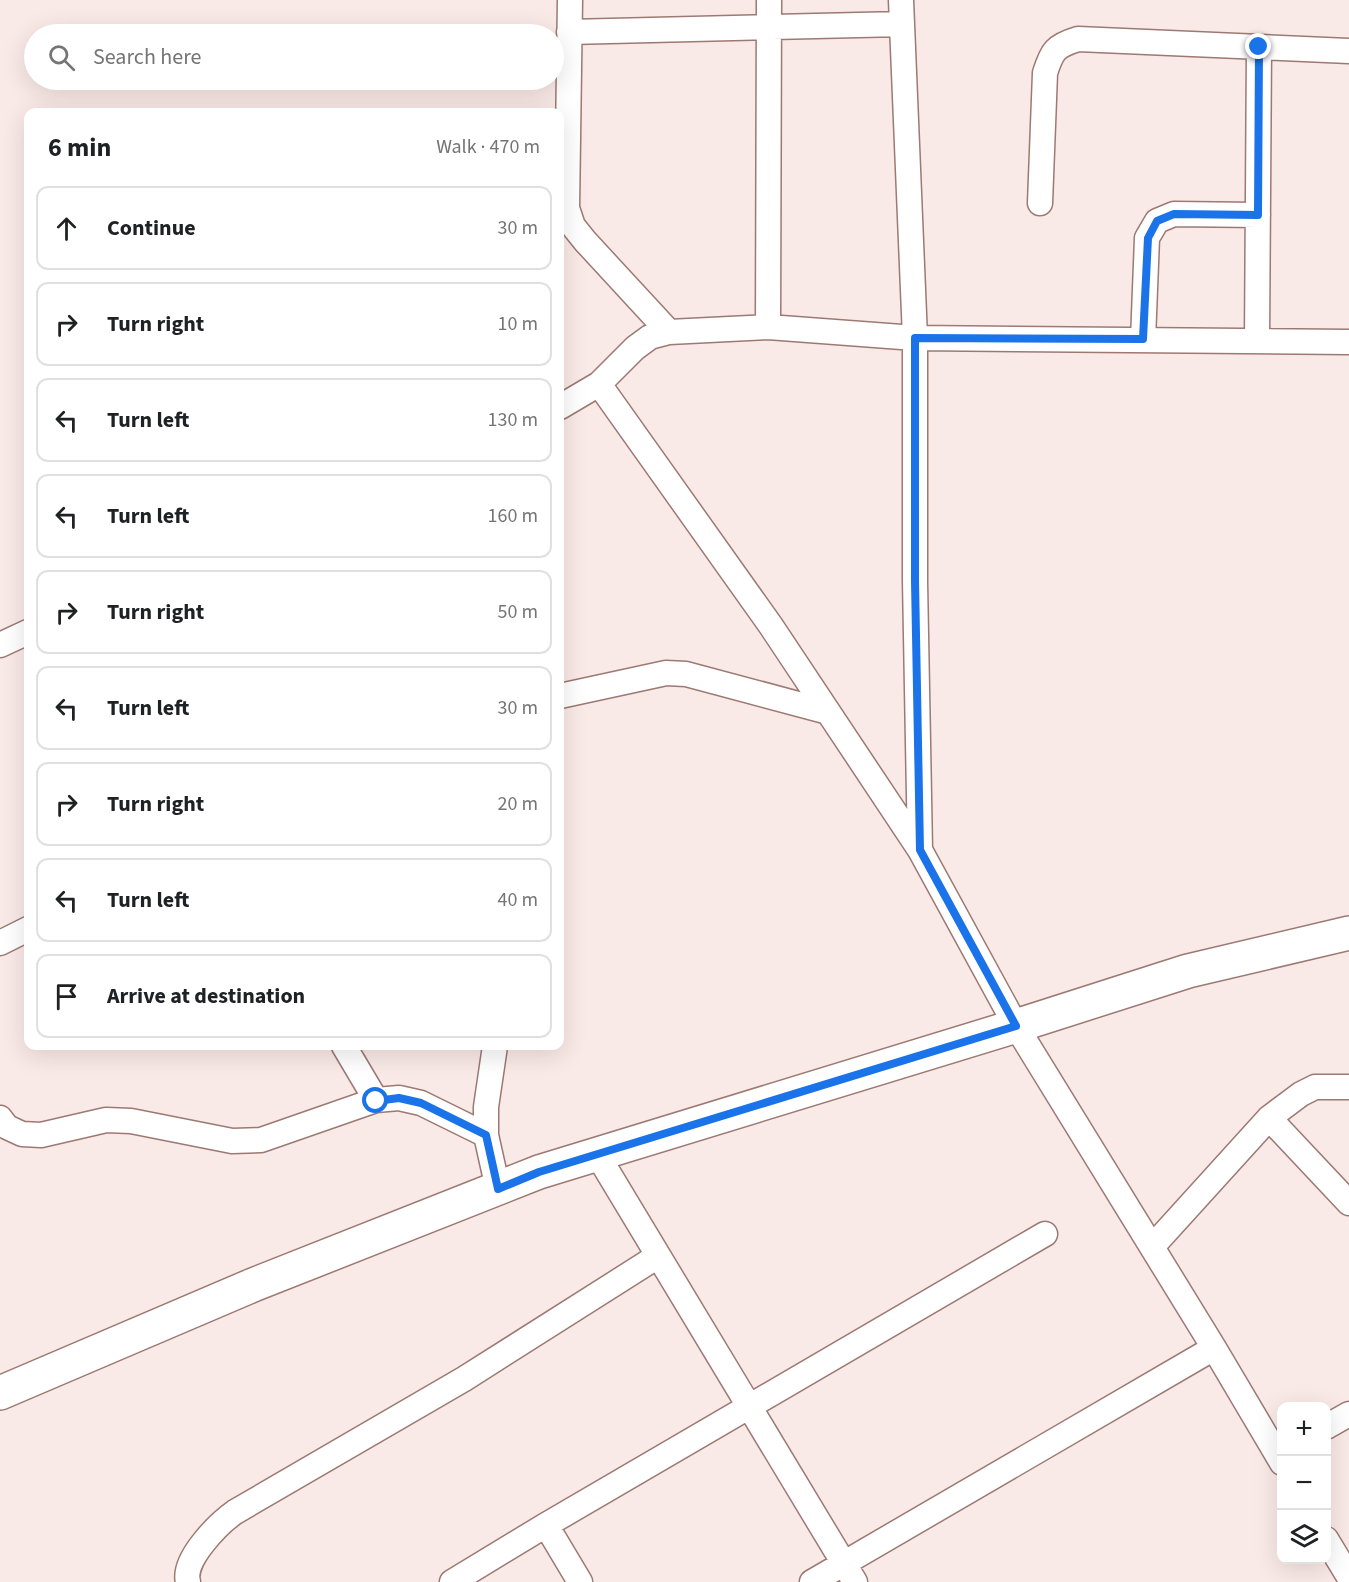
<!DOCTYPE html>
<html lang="en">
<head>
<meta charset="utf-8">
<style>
  body { margin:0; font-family:"Source Sans 3",sans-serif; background:#f2f2f2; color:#202124 }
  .controls { position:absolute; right:18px; bottom:18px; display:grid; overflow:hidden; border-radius:12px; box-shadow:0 6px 24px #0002 }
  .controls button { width:54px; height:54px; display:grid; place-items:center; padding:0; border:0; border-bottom:2px solid #e0e0e0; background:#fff; color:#202124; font:30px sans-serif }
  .stop { position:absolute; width:18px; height:18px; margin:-14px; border:4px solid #1a73e8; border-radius:50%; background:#fff }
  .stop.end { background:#1a73e8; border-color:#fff; box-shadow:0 2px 6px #0008 }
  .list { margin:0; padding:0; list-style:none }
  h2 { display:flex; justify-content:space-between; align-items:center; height:78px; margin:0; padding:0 24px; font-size:26px }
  h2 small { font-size:20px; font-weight:400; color:#757577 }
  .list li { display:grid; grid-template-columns:39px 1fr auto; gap:18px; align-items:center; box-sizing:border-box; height:84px; margin:0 12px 12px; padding:0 12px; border:2px solid #e0e0e0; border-radius:12px }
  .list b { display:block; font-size:22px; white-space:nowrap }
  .list em { font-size:20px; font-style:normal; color:#757577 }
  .icon { flex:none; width:33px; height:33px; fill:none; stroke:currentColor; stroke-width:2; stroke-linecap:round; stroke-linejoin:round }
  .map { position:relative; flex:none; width:1349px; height:1582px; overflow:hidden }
  .search { position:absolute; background:#fff; box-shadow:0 6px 24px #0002; left:24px; top:24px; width:540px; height:66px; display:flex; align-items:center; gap:15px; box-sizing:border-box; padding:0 21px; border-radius:33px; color:#757577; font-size:22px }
  .panel { position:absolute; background:#fff; box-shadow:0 6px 24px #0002; left:24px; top:108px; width:540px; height:942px; border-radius:12px }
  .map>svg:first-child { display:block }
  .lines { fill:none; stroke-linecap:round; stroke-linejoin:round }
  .street-casing { stroke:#9c7973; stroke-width:27 }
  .primary-casing { stroke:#9c7973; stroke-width:36 }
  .street { stroke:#fff; stroke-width:24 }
  .primary { stroke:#fff; stroke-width:33 }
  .route { stroke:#1a73e8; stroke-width:8 }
</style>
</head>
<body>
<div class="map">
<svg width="1349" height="1582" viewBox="0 0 1349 1582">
  <rect width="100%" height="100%" fill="#faeae7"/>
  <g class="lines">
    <g class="street-casing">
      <path id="street" d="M 570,0 L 567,208 L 573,226 L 585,241 L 669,332
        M 901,0 L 915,338 L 915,581 L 920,850
        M 569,32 L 902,24
        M 1040,203 L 1045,73 C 1052,51 1055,46 1078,39 L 1349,51
        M 768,327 L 769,0
        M 1143,340 L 1147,238 L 1157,221 L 1174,214 L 1258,215
        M 1257,340 L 1259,47
        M 599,384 L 771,626 L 920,850 L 1016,1026 L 1214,1348 L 1282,1463
        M 560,407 L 599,384 L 635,348 L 650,337 L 669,332 L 768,327 L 915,338 L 1349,342
        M 0,645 L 28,632
        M 560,696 L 666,673 L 686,674 L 828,712
        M 0,943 L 28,929
        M 344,1046 L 376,1100
        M 495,1046 L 486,1107 L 486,1135 L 498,1189
        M 0,1118 L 7,1127 L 22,1134 L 41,1135 L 106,1120 L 131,1121 L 232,1141 L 261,1140 L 376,1100 L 399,1098 L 421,1103 L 486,1135
        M 1269,1118 L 1349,1203
        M 597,1154 L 855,1582
        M 1152,1247 L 1269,1118 L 1301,1094 L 1315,1087 L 1349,1087
        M 1326,1427 L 1349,1414
        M 546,1525 L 580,1582
        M 1326,1539 L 1349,1577
        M 188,1582 C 182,1560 218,1524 235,1512 L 464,1379 L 658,1256
        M 452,1582 L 546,1525 L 1045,1234
        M 812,1582 L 1214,1348"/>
    </g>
    <g class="primary-casing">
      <path id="primary" d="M 0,1393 L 253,1285 L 539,1172 L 1016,1026 L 1188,971 L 1349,933"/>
    </g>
    <use href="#street" class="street"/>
    <use href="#primary" class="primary"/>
  </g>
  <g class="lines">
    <path class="route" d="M 376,1101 L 399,1098 L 421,1103 L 486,1135 L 498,1189 L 539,1172 L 1016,1026 L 920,850 L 915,581 L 915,338 L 1143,339 L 1148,238 L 1157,221 L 1174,214 L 1258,215 L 1259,47"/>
  </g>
</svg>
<div class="controls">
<button>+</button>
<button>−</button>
<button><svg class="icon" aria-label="layers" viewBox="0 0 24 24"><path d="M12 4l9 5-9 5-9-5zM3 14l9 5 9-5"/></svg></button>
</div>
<div class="stop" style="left:376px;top:1101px"></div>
<div class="stop end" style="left:1259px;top:47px"></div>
<div class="search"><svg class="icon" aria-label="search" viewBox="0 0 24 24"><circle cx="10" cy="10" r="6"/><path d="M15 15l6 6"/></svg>Search here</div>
<section class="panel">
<h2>6 min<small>Walk · 470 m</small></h2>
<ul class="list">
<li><svg class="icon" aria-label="ahead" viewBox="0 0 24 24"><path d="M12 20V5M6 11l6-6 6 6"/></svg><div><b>Continue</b></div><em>30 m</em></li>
<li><svg class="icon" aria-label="right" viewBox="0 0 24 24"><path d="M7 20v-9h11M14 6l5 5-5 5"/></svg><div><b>Turn right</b></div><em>10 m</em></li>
<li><svg class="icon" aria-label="left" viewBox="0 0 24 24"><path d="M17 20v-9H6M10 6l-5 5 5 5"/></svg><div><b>Turn left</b></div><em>130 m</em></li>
<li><svg class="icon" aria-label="left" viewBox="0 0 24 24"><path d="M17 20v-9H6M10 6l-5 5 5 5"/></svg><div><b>Turn left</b></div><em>160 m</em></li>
<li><svg class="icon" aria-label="right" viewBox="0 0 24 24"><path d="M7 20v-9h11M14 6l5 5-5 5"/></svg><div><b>Turn right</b></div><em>50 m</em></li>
<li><svg class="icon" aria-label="left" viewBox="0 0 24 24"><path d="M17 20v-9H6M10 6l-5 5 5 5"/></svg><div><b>Turn left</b></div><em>30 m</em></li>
<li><svg class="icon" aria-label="right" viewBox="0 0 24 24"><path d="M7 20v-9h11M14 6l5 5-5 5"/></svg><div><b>Turn right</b></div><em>20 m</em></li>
<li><svg class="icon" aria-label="left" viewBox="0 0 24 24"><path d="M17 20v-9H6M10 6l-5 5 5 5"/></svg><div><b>Turn left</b></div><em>40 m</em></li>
<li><svg class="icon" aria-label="arrive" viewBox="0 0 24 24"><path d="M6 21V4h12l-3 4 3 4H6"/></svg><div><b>Arrive at destination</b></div></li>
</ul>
</section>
</div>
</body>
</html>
